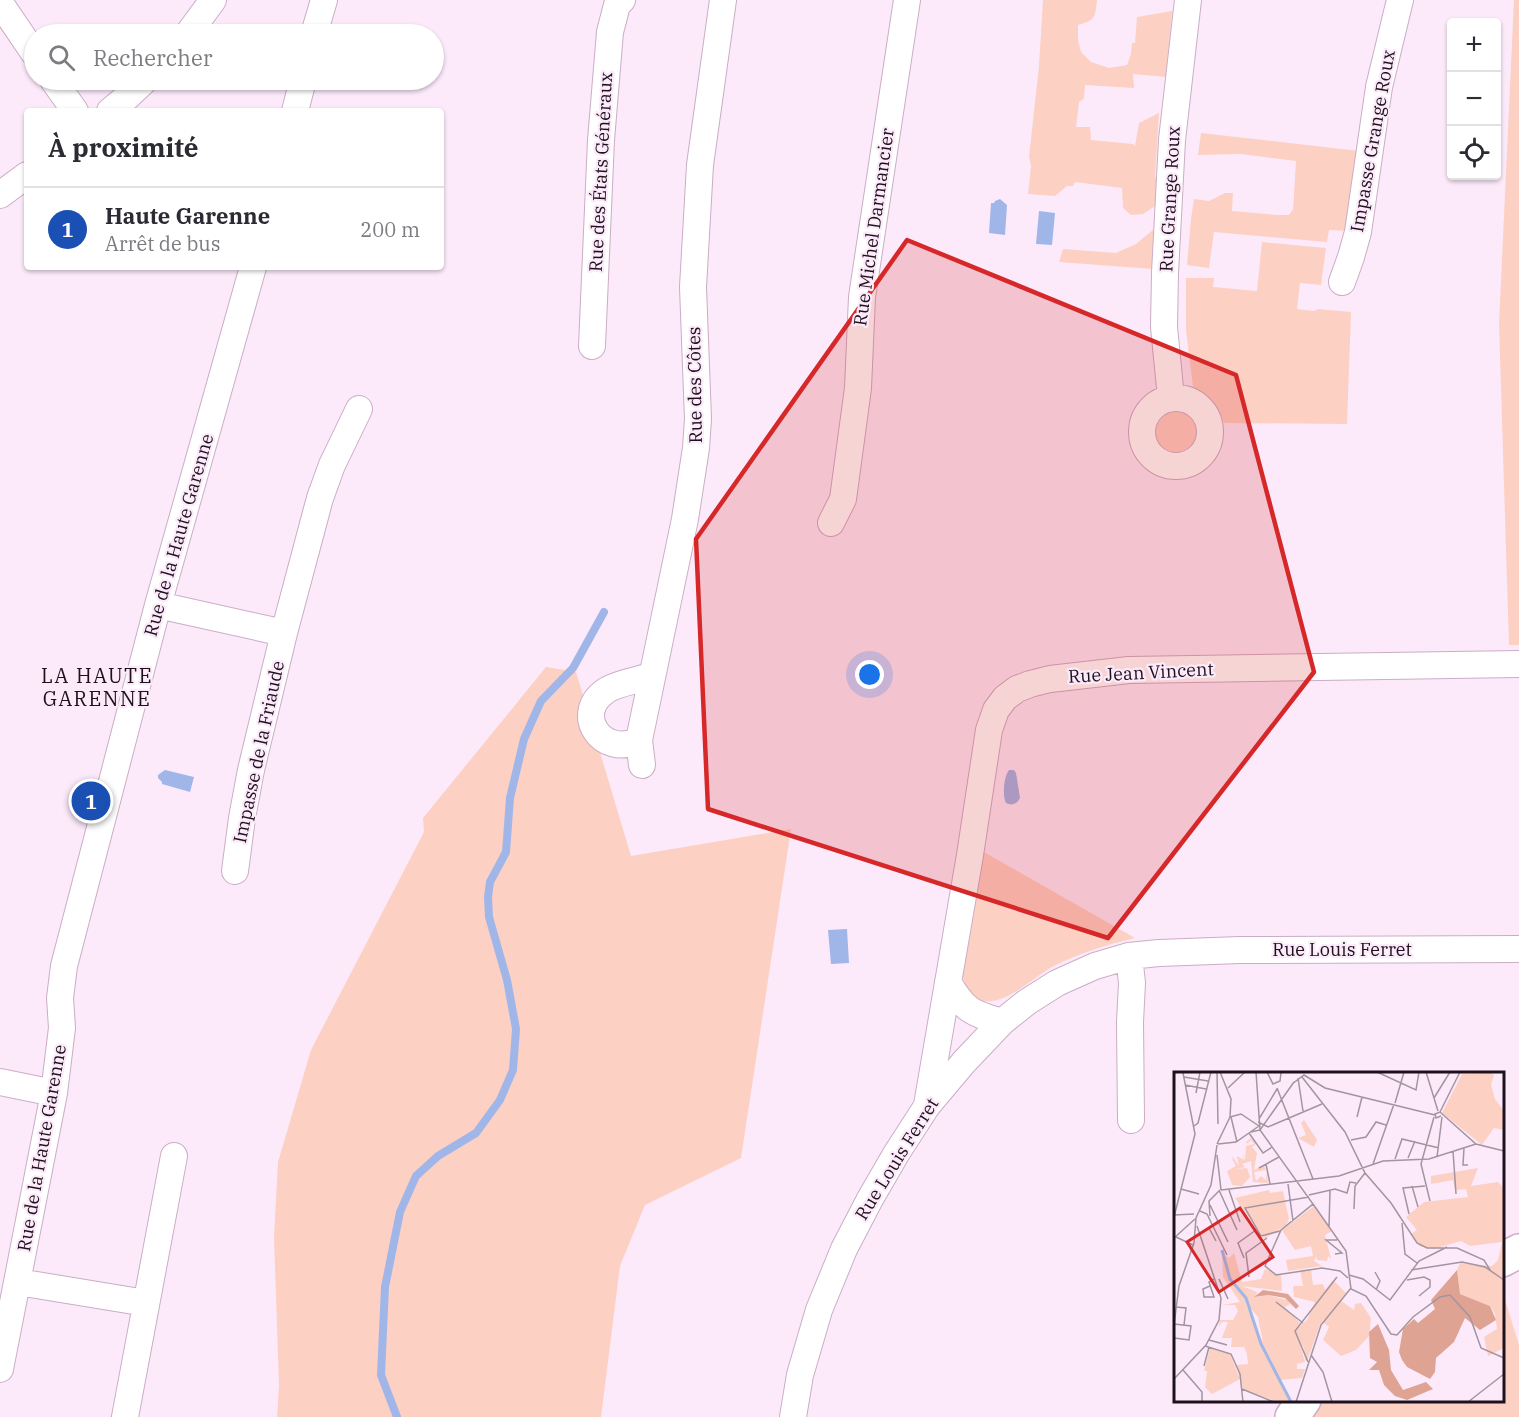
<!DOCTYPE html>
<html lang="fr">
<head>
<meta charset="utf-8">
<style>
  body { margin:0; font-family:"IBM Plex Serif",serif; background:#f2f2f3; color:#2b2b33 }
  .controls { position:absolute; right:18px; top:18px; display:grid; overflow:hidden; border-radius:6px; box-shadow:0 2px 4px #0004 }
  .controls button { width:54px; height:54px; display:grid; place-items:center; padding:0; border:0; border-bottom:2px solid #e1e1e2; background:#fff; color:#2b2b33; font:30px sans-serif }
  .you { position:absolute; left:870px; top:675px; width:21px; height:21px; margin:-15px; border:4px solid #fff; border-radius:50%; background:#1a73e8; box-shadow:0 0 0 9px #1a73e833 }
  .badge { display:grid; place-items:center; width:39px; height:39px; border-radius:50%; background:#2563eb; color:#fff; font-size:20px; font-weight:700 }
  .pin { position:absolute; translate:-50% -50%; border:3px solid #fff; box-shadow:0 2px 6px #0006 }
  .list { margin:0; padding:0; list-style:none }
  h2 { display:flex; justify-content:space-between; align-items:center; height:78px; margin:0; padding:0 24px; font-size:26px }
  h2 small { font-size:20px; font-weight:400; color:#7c7c81 }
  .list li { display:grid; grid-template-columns:39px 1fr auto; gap:18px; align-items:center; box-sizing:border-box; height:84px; padding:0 24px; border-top:2px solid #e1e1e2 }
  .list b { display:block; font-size:22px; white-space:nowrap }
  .list p { margin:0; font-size:20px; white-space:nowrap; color:#7c7c81 }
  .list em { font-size:20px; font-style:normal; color:#7c7c81 }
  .icon { flex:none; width:33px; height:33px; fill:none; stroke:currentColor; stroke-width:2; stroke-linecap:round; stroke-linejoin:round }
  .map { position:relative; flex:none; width:1519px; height:1417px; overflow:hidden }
  .search { position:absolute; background:#fff; box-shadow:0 2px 4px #0004; left:24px; top:24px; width:420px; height:66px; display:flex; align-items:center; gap:15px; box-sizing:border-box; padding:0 21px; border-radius:33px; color:#7c7c81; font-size:22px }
  .panel { position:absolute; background:#fff; box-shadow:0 2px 4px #0004; left:24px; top:108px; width:420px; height:162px; border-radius:6px }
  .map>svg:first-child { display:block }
  .green { fill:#fdd0c4 }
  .water { fill:#a0b6e8 }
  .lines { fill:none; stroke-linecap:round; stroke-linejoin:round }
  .stream { stroke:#a0b6e8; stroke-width:8 }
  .minor-casing { stroke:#caadc6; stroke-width:28 }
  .secondary-casing { stroke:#caadc6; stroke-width:36 }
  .minor { stroke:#fff; stroke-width:26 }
  .secondary { stroke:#fff; stroke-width:33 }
  .marked { fill:#d62828; fill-opacity:0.2; stroke:#d62828; stroke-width:4.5; stroke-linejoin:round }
  .labels { text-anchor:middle; stroke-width:4.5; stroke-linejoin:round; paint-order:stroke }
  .street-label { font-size:18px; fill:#1d121c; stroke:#fceafa }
  .neighbourhood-label { font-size:20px; letter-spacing:1.5px; fill:#1d121c; stroke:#fceafa }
  .inset-river { fill:none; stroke:#a0b6e8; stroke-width:3 }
  .inset-road { fill:none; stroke:#a394a1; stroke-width:1.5 }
  .view { fill:#d62828; fill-opacity:0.15; stroke:#d62828; stroke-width:3 }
  .inset-edge { fill:none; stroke:#1d121c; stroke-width:3 }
</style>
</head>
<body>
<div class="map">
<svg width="1519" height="1417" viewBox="0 0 1519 1417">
  <rect width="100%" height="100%" fill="#fceafa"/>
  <path class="green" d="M 1043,0 L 1097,0 C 1095,17 1096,20 1078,25 L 1078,40 L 1081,52 L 1091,62 L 1109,68 L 1127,65 L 1131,54 L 1132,43 L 1135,43 L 1137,17 L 1172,11 L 1166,77 L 1133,74 L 1134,88 L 1085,85 L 1084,99 L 1079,102 L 1076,127 L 1090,127 L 1091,140 L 1133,144 L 1135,146 L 1139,123 L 1159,113 L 1155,177 L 1158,178 L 1158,204 L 1143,214 L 1131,215 L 1123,208 L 1122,188 L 1075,182 L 1073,186 L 1067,186 L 1055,196 L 1028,194 L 1031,166 L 1029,157 L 1039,66 Z
    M 1514,0 L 1519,0 L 1519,645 L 1509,645 L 1499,324 Z
    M 1201,133 L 1359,151 L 1347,231 L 1329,230 L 1327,242 L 1214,232 L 1209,268 L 1187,265 L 1191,219 L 1194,199 L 1209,201 L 1225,193 L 1233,193 L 1232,211 L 1277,215 L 1289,215 L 1293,209 L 1296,161 L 1241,154 L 1198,155 Z
    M 1154,229 L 1153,269 L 1059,262 L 1063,249 L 1116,253 L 1136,244 Z
    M 1262,242 L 1326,248 L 1321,285 L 1300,283 L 1297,309 L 1314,311 L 1318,309 L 1351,312 L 1347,424 L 1224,423 C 1219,406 1208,395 1193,387 L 1186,330 L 1186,278 L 1214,278 L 1213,287 L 1257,291 Z
    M1153 433a23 23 0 1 1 46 0a23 23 0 1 1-46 0Z
    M 546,667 L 576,672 L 631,856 L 791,829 L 741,1158 L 645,1205 L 620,1266 L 601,1417 L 277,1417 L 279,1385 L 274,1237 L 278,1162 L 311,1050 L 424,832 L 423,818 Z
    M 982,851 L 1135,938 C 1106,945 1079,953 1052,967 C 1036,976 1010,1000 992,1001 C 973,1003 962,986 962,968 Z
    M 1503,1293 L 1519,1345 L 1519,1417 L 1310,1417 L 1322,1401 L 1502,1400 Z"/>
  <path class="water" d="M 1000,199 L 1007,205 L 1005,235 L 989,233 L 991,203 L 994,203 L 995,201 Z
    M 1039,211 L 1055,213 L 1052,245 L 1036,244 Z
    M 165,770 L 194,777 L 190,792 L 162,784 L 162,782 L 158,778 L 158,775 Z
    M 1009,770 L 1014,770 L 1016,773 L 1020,798 C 1017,804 1012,806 1006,803 C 1002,796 1004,776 1009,770 Z
    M 847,929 L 849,963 L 831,964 L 828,930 Z"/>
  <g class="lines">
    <path class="stream" d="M 397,1417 L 381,1375 L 385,1287 L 400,1212 L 416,1176 L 438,1156 L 476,1133 L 500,1100 L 513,1070 L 516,1029 L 507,980 L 489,917 L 488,897 L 490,882 L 506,852 L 510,798 L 524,739 L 541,701 L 573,668 L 604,612"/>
    <g class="minor-casing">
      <path id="minor" d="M 0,3 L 34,53
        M 188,34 L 213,0
        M 314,34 L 324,0
        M 53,80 L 75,111
        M 110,111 L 127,97 L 145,80
        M 295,111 L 303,80
        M 0,195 L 27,175
        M 1342,282 L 1351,257 L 1358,232 L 1379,87 L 1400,0
        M 592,346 L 601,140 L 610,32 L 617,5 L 622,0
        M1142 432a34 34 0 1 1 68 0a34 34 0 1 1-68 0Z
        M 1171,398 L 1164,327 L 1165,273 L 1172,140 L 1188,0
        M 831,523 L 843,499 L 858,388 L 862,297 L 907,0
        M 158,605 L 284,633 L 320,498 L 332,465 L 359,409
        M 639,740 C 602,759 571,713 607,690 C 618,683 638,680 651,676
        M 642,765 L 639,740 L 685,519 L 696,448 L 698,419 L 693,287 L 700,165 L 723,0
        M 235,871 L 242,818 L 251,770 L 284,633
        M 1129,956 L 1132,983 L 1130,1022 L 1131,1120
        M 948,982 C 964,1010 971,1013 1002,1022
        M 0,1082 L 54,1093
        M 927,1105 L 970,855 L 989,730 L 996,710 L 1005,698 L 1017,689 L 1030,684 L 1050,679 L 1129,670 L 1519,664
        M 18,1282 L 146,1303
        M 0,1369 L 54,1093 L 62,1028 L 60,998 L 64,966 L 158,605 L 253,267
        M 125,1417 L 174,1156
        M 793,1417 L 800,1375 L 819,1310 L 844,1249 L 870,1199 L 896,1154 L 927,1106 L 964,1062 L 1002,1022 L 1027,1002 L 1057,983 L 1095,966 L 1129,956 L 1159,953 L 1240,950 L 1519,949"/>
    </g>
    <g class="secondary-casing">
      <path id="secondary" d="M 1502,1260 L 1519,1251
        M 1292,1417 L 1304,1400"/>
    </g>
    <use href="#minor" class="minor"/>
    <use href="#secondary" class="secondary"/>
  </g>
  <path class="marked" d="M 907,240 L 1236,375 L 1314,672 L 1108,938 L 708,809 L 696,539 Z"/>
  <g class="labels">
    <g class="street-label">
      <text transform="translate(1373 141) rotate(-80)" y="6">Impasse Grange Roux</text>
      <text transform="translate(601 172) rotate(-87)" y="6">Rue des États Généraux</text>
      <text transform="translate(1170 199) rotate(-87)" y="6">Rue Grange Roux</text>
      <text transform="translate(874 227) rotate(-82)" y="6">Rue Michel Darmancier</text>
      <text transform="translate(695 385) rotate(-91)" y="6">Rue des Côtes</text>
      <text transform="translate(179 535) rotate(-74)" y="6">Rue de la Haute Garenne</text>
      <text transform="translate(1141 673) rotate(-3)" y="6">Rue Jean Vincent</text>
      <text transform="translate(259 752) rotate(-78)" y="6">Impasse de la Friaude</text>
      <text x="1342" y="956">Rue Louis Ferret</text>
      <text transform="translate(42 1148) rotate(-80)" y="6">Rue de la Haute Garenne</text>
      <text transform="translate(897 1159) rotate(-58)" y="6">Rue Louis Ferret</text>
    </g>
    <g class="neighbourhood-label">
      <text x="97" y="683">LA HAUTE<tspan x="97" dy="23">GARENNE</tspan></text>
    </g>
  </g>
  <g transform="translate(1174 1072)">
    <rect width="330" height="330" fill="#fceafa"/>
    <path d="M 317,1 L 320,3 L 317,13 L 321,27 L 330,39 L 330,58 L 320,56 L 308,73 L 268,41 L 288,2 ZM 130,48 L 143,68 L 140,75 L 124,66 L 132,63 L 127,51 ZM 77,66 L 82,72 L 78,75 L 83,81 L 80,98 L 90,93 L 92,98 L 80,100 L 82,109 L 87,104 L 94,110 L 92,109 L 92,100 L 94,111 L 79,110 L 77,89 L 68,92 L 71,95 L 62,97 L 73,96 L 76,105 L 68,114 L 58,113 L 53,99 L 62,94 L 59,89 L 58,84 L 65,94 L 63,84 L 70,88 L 69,81 L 71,88 L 72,74 L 80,72 L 77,68 L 73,72 L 72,70 ZM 304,96 L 297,114 L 324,110 L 330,116 L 330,276 L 314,284 L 310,265 L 323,257 L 321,242 L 316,234 L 286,222 L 283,198 L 286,191 L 318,194 L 324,188 L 328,170 L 296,174 L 287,169 L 259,177 L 245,174 L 237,162 L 243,158 L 232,145 L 250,130 L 294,125 L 292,117 L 281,118 L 279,108 L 257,112 L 257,104 ZM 95,118 L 96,121 L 109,119 L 115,147 L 112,153 L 90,167 L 61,126 ZM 140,134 L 158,159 L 151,163 L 157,187 L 154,184 L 153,189 L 143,188 L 142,184 L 140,189 L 148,194 L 114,199 L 112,188 L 139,184 L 137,174 L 121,178 L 108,158 ZM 48,181 L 55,186 L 60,181 L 68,210 L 87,207 L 91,197 L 107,203 L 108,219 L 68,214 L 83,220 L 82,225 L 94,223 L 113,228 L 116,232 L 111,235 L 127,252 L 121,259 L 133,248 L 141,230 L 120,225 L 119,214 L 129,214 L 126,198 L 137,197 L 139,213 L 149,212 L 151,218 L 159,208 L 172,221 L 146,253 L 133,289 L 131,288 L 130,276 L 124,265 L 131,290 L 123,292 L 123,297 L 131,297 L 128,306 L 106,308 L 89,271 L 84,245 L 71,230 L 115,330 L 103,330 L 69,317 L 62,293 L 74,292 L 73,282 L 70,275 L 57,275 L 58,266 L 48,266 L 54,250 L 48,250 L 45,255 L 46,248 L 59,248 L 64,239 L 61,233 L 48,233 L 66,230 L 49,205 ZM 166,228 L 180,238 L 181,232 L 187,231 L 197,246 L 195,264 L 182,278 L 167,284 L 149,268 L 155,255 L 149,250 ZM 36,276 L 56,282 L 66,307 L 38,322 L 31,315 L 33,299 L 30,299 Z" fill="#fdd0c4"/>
    <path d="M 283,198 L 286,222 L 316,234 L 322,248 L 306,258 L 291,246 L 280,270 L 262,286 L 261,300 L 256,307 L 233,295 L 228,288 L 225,280 L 229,257 L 240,247 L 244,251 L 261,237 L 257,228 ZM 89,218 L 114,222 L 125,234 L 122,237 L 111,226 L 94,223 L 80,225 ZM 204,252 L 215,278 L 217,298 L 229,318 L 252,310 L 259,317 L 233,328 L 221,324 L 210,313 L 205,298 L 195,298 L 203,290 L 196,286 L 195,260 Z" fill="#dfa393"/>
    <path class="inset-river" d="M 48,178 L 56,207 L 72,226 L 87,272 L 117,330"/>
    <path class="inset-road" d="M 43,0 L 44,52M 46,0 L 57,27 L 56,45M 93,0 L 99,12 L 106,9 L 107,1M 203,0 L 242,18 L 245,0M 252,0 L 264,39M 291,0 L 323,0M 10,5 L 34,9M 128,5 L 171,60 L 191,101 L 217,131 L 243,171 L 253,176 L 283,176 L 310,188 L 316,198M 124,6 L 129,39M 120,10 L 86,58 L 139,132 L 107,158 L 91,194 L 102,203 L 148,196 L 166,199 L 174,206M 118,12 L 130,3 L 151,16 L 261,43M 11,13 L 32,17M 54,16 L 71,0M 103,16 L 139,107M 22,21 L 26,0M 260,26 L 276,0M 221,31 L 230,0M 266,40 L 286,0M 267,44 L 262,46 L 261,42 L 266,40 L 302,72 L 330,79M 56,45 L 67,42 L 85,54M 57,45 L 63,70M 183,45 L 188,25M 85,47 L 103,17M 84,50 L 94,55 L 148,32M 20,54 L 24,51 L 37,0M 77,60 L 86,58 L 82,0M 75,61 L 89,81 L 98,75M 177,68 L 192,65 L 202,50 L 212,53M 43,72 L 56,45M 44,72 L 62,70 L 85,54M 290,76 L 289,93 L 294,93M 279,79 L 282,122M 43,83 L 47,118M 263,85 L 268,45M 234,86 L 241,69M 221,87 L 228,67 L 265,76M 92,92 L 96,112M 199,92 L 220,32M 85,96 L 105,85M 114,112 L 119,149M 238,114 L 244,135M 7,117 L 25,122M 45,118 L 63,158M 47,118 L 165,104 L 209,89 L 255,87 L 302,72M 55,118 L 66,150M 135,123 L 161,117 L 173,121 L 176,110 L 182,111M 256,129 L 247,92 L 260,45M 139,132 L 172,179 L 177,217 L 192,224 L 217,262 L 223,263 L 239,245 L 266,225 L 276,223 L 296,245 L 307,276 L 330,286M 36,133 L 54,170M 180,137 L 181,114 L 191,101M 26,139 L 33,142 L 53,183M 235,142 L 229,116 L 251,114M 0,143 L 20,142M 36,144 L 35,129 L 46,118M 0,145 L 21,62 L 9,1M 228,151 L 231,182 L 243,191M 38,154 L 35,156 L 42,169M 155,155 L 156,119M 106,159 L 87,164 L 71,136 L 135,125M 2,165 L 19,173M 0,166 L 21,147M 161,182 L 168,181 L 152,168 L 163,168M 70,186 L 64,171 L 82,158M 237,198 L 288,190 L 311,195 L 330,208M 201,200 L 206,209 L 202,218M 175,203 L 189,207 L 216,228 L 245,189 L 273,175M 75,205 L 72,181 L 93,166M 45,207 L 54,227M 233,208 L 250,205 L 256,208 L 256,215 L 245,224M 36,214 L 29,217 L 30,225 L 40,225 L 35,210 L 40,207M 102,230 L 129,251M 2,235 L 12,236 L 10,253M 0,253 L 5,214 L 20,171 L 22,146 L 37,113 L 43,73M 0,266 L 15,268 L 17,254 L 0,252M 35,268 L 53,273M 31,274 L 57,282 L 66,302 L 69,330M 137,283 L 149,300 L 158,330M 134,290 L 121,259 L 163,205M 30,294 L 35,275M 9,298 L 28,320 L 28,330M 0,307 L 32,273 L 45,248 L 47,226 L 23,154M 68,317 L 100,330M 122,330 L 147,253 L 177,216M 294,330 L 330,302"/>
    <path class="view" d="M 66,136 L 99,185 L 45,220 L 13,170 Z"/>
    <rect width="330" height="330" class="inset-edge"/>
  </g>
</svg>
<div class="controls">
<button>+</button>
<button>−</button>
<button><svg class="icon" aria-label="locate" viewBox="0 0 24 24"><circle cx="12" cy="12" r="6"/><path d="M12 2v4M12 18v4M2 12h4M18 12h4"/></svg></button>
</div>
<div class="you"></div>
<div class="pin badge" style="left:91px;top:801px;background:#1a4fb4">1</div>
<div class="search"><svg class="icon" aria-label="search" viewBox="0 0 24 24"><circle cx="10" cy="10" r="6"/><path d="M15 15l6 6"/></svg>Rechercher</div>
<section class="panel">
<h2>À proximité<small></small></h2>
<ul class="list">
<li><span class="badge" style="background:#1a4fb4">1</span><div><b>Haute Garenne</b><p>Arrêt de bus</p></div><em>200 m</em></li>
</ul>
</section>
</div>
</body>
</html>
